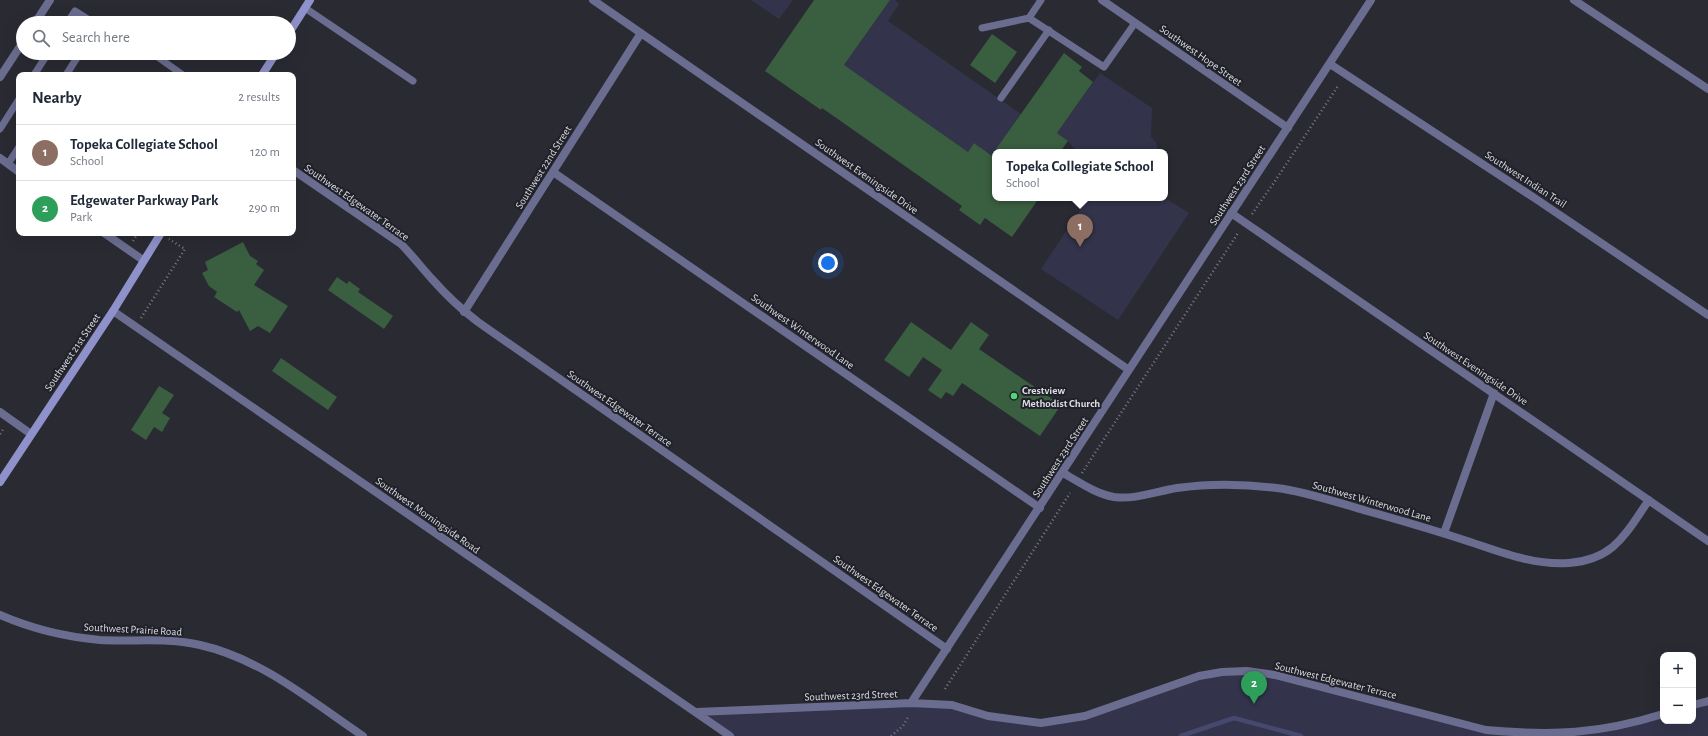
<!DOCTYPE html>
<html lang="en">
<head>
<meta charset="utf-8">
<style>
  body { margin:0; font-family:"Alegreya Sans",sans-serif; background:#f6f6f7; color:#1f2937 }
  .controls { position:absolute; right:12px; bottom:12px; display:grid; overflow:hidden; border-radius:8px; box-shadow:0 4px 16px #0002 }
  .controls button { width:36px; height:36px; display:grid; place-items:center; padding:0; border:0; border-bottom:1px solid #e0e1e3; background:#fff; color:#1f2937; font:20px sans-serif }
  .you { position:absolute; left:828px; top:263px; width:14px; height:14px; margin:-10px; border:3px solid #fff; border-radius:50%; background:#1a73e8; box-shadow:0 0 0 6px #1a73e833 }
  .badge { display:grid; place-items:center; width:26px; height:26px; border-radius:50%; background:#357752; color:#fff; font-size:13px; font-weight:700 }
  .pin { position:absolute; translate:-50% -33px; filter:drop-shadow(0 1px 2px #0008) }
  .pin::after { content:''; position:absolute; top:21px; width:14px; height:12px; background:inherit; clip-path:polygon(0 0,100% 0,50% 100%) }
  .popup { position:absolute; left:992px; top:149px; width:176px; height:52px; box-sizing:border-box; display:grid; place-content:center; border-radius:8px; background:#fff; filter:drop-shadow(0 1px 3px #0005); font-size:13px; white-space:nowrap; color:#747a83 }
  .popup b { font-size:15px; color:#1f2937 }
  .popup::after { content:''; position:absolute; left:50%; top:100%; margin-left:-8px; border:8px solid transparent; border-top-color:#fff }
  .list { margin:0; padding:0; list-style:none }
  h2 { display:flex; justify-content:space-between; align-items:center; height:52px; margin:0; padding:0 16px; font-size:17px }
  h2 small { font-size:13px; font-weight:400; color:#747a83 }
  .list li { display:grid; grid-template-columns:26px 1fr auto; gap:12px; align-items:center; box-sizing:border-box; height:56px; padding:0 16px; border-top:1px solid #e0e1e3 }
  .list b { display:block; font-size:15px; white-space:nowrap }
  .list p { margin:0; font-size:13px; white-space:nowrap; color:#747a83 }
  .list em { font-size:13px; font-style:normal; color:#747a83 }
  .icon { flex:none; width:22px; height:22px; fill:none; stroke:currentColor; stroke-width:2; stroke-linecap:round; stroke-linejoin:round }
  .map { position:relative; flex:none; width:1708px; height:736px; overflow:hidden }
  .search { position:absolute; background:#fff; box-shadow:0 4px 16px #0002; left:16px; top:16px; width:280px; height:44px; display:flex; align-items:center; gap:10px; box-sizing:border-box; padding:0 14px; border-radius:22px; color:#747a83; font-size:15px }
  .panel { position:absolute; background:#fff; box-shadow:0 4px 16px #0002; left:16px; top:72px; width:280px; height:164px; border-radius:8px }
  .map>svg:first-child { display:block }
  .green { fill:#33344b }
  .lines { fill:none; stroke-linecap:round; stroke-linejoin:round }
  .stream { stroke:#47486e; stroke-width:4.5 }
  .building { fill:#3a5e40 }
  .path { stroke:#7b7c84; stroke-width:2.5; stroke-dasharray:1 3; stroke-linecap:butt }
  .service { stroke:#6b6d90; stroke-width:7 }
  .minor { stroke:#6b6d90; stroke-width:8 }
  .secondary { stroke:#8f91ca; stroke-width:8 }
  .poi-dot { fill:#50d674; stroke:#202129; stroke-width:1.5 }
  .labels { text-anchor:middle; stroke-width:4; stroke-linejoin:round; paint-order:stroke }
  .street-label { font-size:11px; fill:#dcdde3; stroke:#202129 }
  .poi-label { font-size:11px; font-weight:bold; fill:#dcdde3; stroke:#202129; text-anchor:start }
</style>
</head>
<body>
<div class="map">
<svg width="1708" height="736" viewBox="0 0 1708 736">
  <rect width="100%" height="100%" fill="#2a2a33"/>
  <path class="green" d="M 751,0 L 793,0 L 779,19 Z
    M 890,0 L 895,0 L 899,4 L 888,21 L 1021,114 L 992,156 L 974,143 L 968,152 L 862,78 L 837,75 Z
    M 1100,73 L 1152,108 L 1151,137 L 1156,142 L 1158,152 L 1124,152 L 1123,150 L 1121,152 L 1077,152 L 1068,141 L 1057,133 Z
    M 1088,198 L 1165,198 L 1189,213 L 1118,320 L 1041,269 Z
    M 1247,671 L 1486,730 L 1546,735 L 1663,714 L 1663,721 L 1693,721 L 1693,705 L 1708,701 L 1708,736 L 730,736 L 696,712 L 952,705 L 988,716 L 1063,721 L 1185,680 Z"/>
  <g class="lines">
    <path class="stream" d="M 1181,736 L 1234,718 L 1301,736"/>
  </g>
  <path class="building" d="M 814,0 L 890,0 L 844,65 L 968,152 L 974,143 L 995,158 L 995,198 L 1039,198 L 1012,237 L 985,218 L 980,225 L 959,210 L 962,206 L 822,108 L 821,110 L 765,71 Z
    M 992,34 L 1017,52 L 995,83 L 970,65 Z
    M 1064,53 L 1082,67 L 1079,71 L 1093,82 L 1057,133 L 1068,141 L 1060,152 L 994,152 Z
    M 243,242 L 250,256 L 258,261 L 256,264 L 264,270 L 254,285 L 288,306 L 270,333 L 258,326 L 250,331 L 239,310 L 237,312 L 214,297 L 217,292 L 209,286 L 202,273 L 208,270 L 205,262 Z
    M 337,277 L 347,284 L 349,281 L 360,289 L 358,292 L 393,316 L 384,329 L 328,290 Z
    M 911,322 L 951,350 L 971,322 L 989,335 L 979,349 L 1061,405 L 1040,436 L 962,383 L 953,396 L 946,392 L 941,399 L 928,390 L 942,370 L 923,357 L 909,377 L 884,360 Z
    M 281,358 L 337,397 L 328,410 L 272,371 Z
    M 159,386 L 174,395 L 162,413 L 170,418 L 162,432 L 154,427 L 146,440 L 131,430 Z"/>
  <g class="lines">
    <path class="path" d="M 1252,214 L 1275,181 L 1338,86
      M 133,241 L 138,233
      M 141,318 L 185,249 L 169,239
      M 0,434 L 4,428
      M 1082,473 L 1238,233
      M 945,689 L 1070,493
      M 891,736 L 903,726 L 908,717"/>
    <path class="service" d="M 305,8 L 413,81
      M 1029,18 L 1104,67 L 1135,23
      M 67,23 L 75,11 L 94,23
      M 106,23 L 109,23
      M 982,28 L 1029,18 L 1041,0
      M 152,53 L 183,75
      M 34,75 L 48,53
      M 66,75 L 80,53
      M 1001,98 L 1049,30
      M 0,129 L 19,99
      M 8,164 L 19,147"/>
    <path class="minor" d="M 593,0 L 1129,370
      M 1102,0 L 1288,128
      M 1574,0 L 1708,89
      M 35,23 L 50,0
      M 1330,64 L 1533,197 L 1708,315
      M 0,77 L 23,42
      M 0,158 L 19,172
      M 293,170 L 401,244 C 412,255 421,267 432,279 C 446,295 461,309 478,322 L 947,649
      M 553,172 L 1040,508
      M 1231,213 L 1708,541
      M 104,233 L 143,260
      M 113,311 L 730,736
      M 464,312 L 641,33
      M 0,412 L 31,434
      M 1063,473 C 1079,482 1096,494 1114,497 C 1135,500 1157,491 1177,488 C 1212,483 1249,484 1284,489 C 1312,494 1340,503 1367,511 C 1399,520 1430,529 1461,539 C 1496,550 1532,566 1569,563 C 1615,559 1625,534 1649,500
      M 1444,533 L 1494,393
      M 0,615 C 32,629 65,637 100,640 C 133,642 167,637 200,645 C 262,659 311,701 363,736
      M 911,703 L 1371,0
      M 1693,705 L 1708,701
      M 696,712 L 911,703 L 952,705 L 988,716 L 1041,723 L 1085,716 L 1199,676 L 1222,672 L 1247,671 L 1275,675 L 1486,730 C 1553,736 1599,734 1663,714"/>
    <path class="secondary" d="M 289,33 L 310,0
      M 262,75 L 276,53
      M 0,482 L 113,311 L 161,233"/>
  </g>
  <circle class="poi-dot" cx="1014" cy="396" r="4"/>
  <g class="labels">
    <g class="street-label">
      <text transform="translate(1201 55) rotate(35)" y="4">Southwest Hope Street</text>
      <text transform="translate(543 167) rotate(-58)" y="4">Southwest 22nd Street</text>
      <text transform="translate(867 176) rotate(35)" y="4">Southwest Eveningside Drive</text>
      <text transform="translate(1526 179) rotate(33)" y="4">Southwest Indian Trail</text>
      <text transform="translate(1237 185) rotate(-57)" y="4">Southwest 23rd Street</text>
      <text transform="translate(357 202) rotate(35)" y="4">Southwest Edgewater Terrace</text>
      <text transform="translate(803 331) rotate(35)" y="4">Southwest Winterwood Lane</text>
      <text transform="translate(72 352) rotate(-56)" y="4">Southwest 21st Street</text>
      <text transform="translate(1476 368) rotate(34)" y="4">Southwest Eveningside Drive</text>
      <text transform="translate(620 408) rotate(35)" y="4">Southwest Edgewater Terrace</text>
      <text transform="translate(1060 457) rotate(-57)" y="4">Southwest 23rd Street</text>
      <text transform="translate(1372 501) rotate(16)" y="4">Southwest Winterwood Lane</text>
      <text transform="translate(428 515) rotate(35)" y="4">Southwest Morningside Road</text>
      <text transform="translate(886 593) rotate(35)" y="4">Southwest Edgewater Terrace</text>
      <text transform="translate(133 629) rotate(3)" y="4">Southwest Prairie Road</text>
      <text transform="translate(1336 680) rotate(14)" y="4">Southwest Edgewater Terrace</text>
      <text transform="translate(851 695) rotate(-2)" y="4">Southwest 23rd Street</text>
    </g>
    <g class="poi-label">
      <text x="1022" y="394">Crestview<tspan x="1022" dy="13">Methodist Church</tspan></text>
    </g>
  </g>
</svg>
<div class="controls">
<button>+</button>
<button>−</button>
</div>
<div class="you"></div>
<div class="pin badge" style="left:1080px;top:247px;background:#8d6e63">1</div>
<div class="popup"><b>Topeka Collegiate School</b>School</div>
<div class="pin badge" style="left:1254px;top:704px;background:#2e9e5b">2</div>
<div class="search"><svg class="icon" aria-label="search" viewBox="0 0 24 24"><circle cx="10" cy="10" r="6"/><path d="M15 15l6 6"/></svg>Search here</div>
<section class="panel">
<h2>Nearby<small>2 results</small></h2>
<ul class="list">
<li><span class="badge" style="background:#8d6e63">1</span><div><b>Topeka Collegiate School</b><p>School</p></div><em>120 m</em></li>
<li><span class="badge" style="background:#2e9e5b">2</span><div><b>Edgewater Parkway Park</b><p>Park</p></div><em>290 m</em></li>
</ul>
</section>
</div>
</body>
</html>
